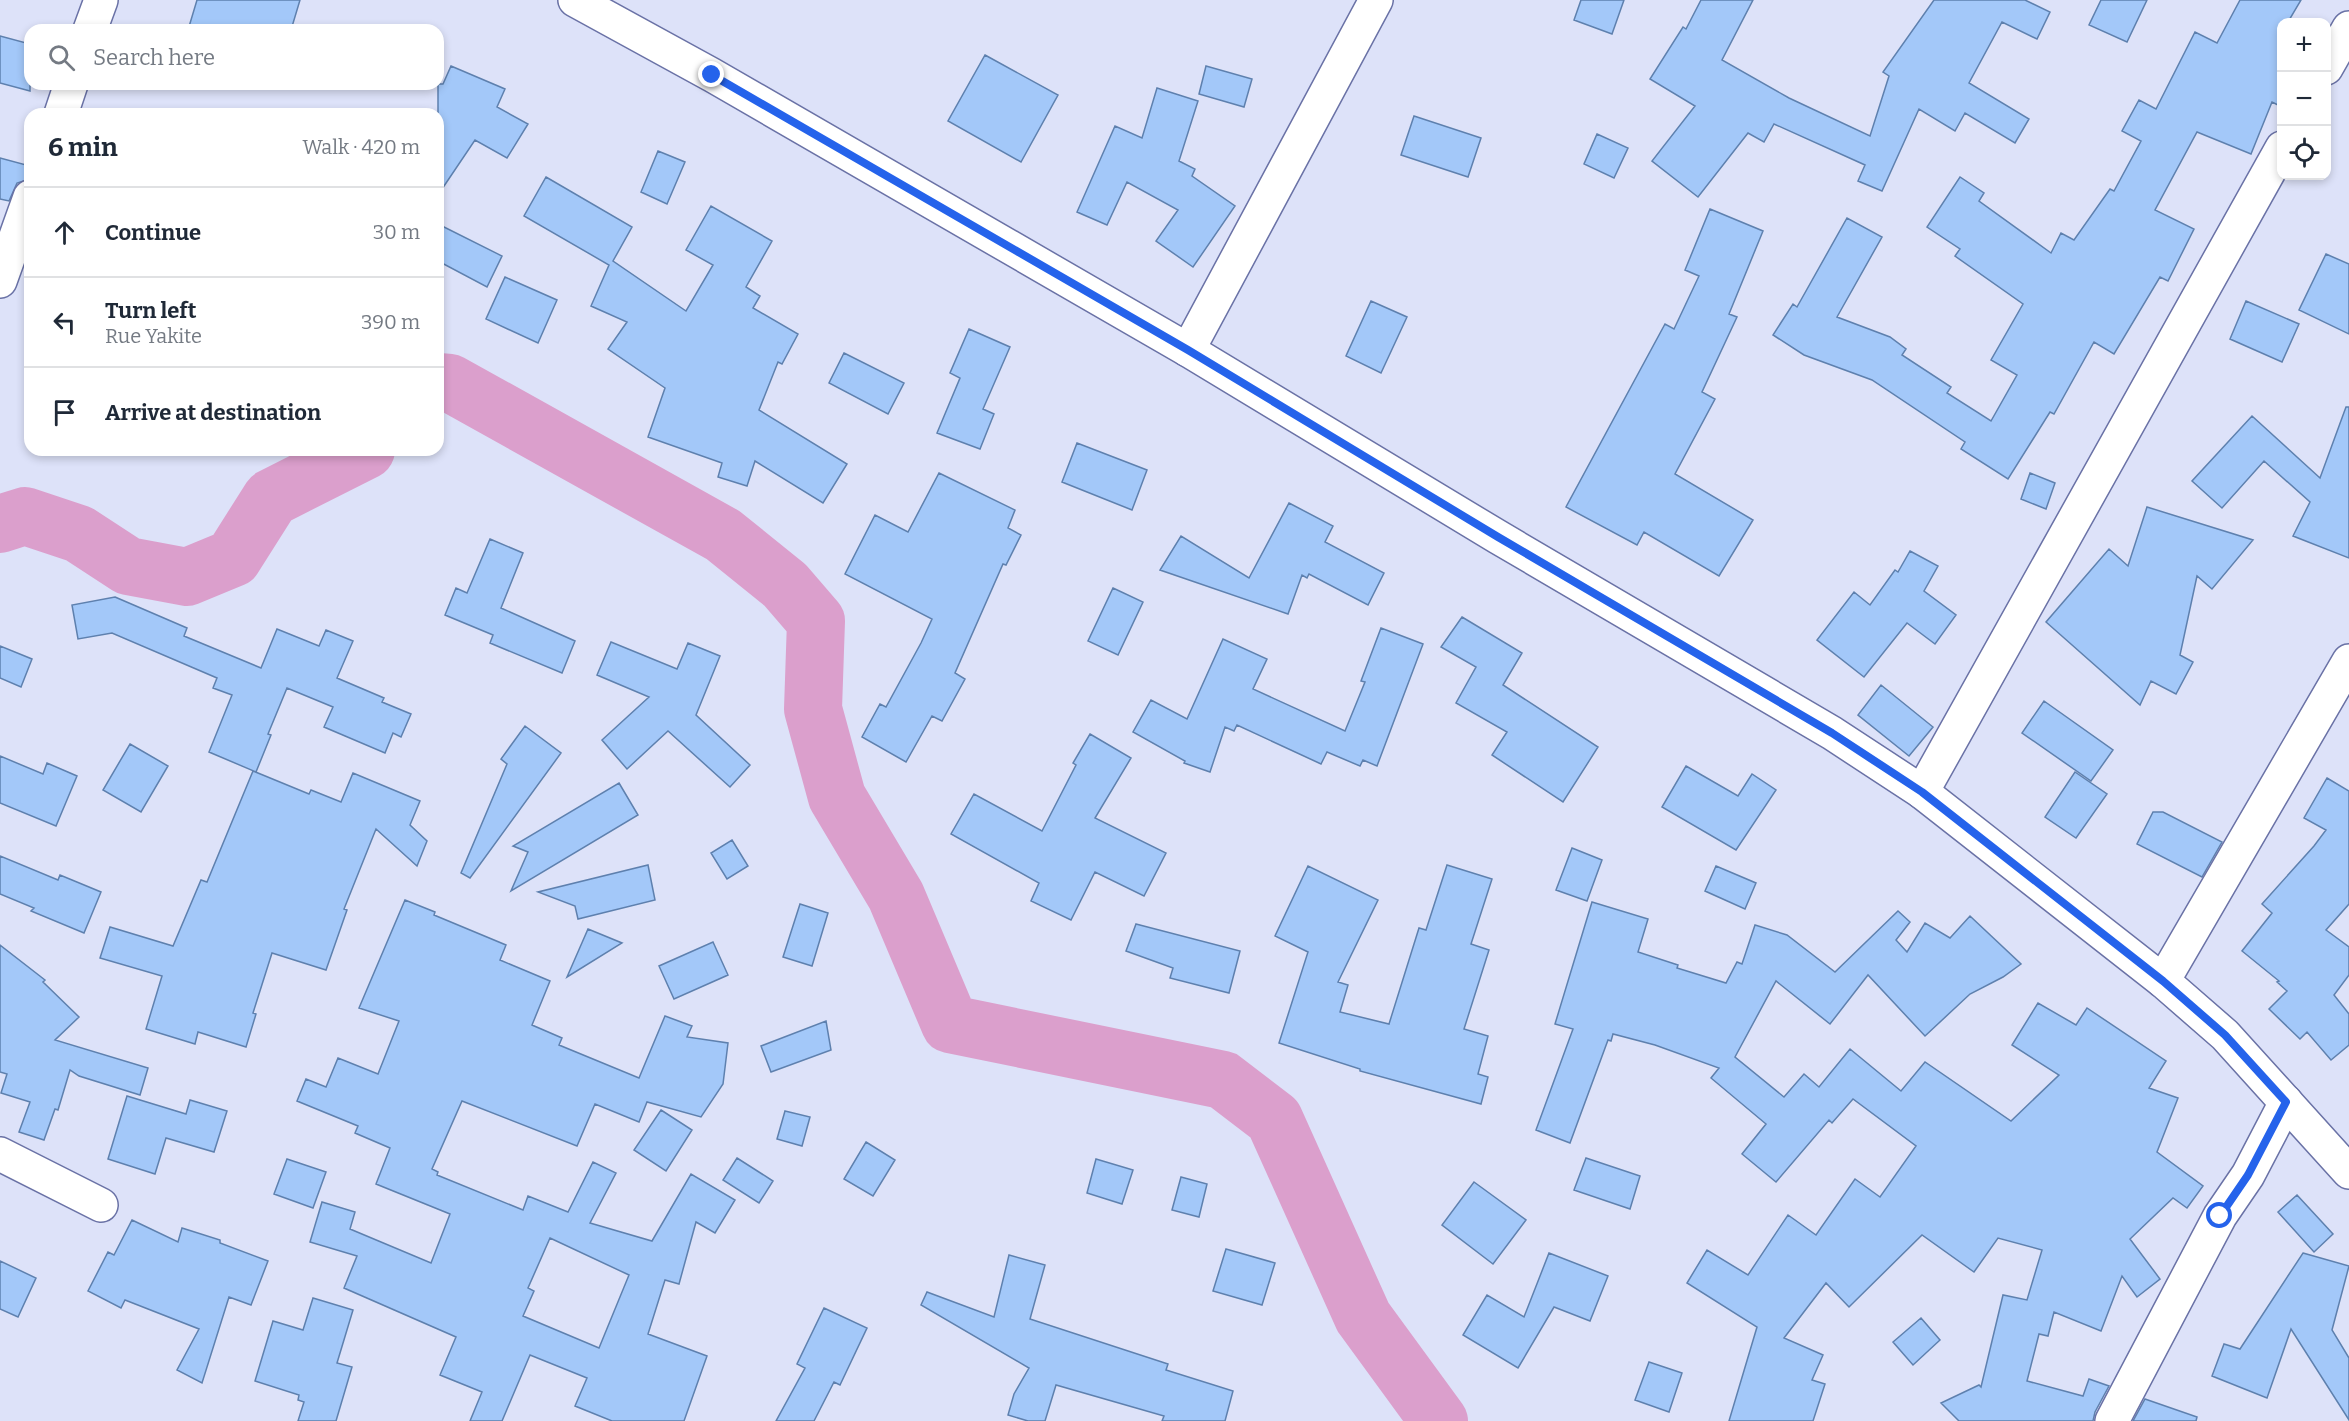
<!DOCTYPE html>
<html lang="en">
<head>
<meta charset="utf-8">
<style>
  body { margin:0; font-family:Bitter,serif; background:#f6f6f7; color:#1f2937 }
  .controls { position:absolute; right:18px; top:18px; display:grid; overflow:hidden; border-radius:12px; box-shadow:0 3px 9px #0003 }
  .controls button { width:54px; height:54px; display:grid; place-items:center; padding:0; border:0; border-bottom:2px solid #e0e1e3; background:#fff; color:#1f2937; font:30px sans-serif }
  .stop { position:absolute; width:18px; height:18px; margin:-14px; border:4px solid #2563eb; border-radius:50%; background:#fff }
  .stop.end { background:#2563eb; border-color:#fff; box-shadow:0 2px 6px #0008 }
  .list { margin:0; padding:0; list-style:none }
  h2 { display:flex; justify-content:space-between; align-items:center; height:78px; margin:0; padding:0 24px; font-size:26px }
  h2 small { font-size:20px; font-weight:400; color:#747a83 }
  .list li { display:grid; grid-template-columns:39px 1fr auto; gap:18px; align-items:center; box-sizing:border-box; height:90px; padding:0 24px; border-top:2px solid #e0e1e3 }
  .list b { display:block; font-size:22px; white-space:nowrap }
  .list p { margin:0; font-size:20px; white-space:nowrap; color:#747a83 }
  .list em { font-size:20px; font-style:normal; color:#747a83 }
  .icon { flex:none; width:33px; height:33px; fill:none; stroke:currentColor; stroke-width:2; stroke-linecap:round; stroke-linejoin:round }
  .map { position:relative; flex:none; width:2349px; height:1421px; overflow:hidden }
  .search { position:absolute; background:#fff; box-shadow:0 3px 9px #0003; left:24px; top:24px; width:420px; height:66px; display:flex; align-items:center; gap:15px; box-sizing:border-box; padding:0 21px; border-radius:18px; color:#747a83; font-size:22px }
  .panel { position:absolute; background:#fff; box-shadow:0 3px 9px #0003; left:24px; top:108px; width:420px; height:348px; border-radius:18px }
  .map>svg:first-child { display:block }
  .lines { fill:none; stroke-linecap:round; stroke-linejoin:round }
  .river { stroke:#db9fcc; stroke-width:58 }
  .building { fill:#a3c8f9; stroke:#5e80ae; stroke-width:1.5; fill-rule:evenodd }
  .minor-casing { stroke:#6a72a6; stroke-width:36 }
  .secondary-casing { stroke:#6a72a6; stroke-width:36 }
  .minor { stroke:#fff; stroke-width:33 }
  .secondary { stroke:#fff; stroke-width:33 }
  .route { stroke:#2563eb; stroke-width:8 }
</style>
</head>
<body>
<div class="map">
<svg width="2349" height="1421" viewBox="0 0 2349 1421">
  <rect width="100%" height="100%" fill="#dde2f9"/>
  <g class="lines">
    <path class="river" d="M 438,382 L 450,383 L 723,535 L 785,585 L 816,621 L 813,709 L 837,797 L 896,896 L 950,1024 L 1223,1080 L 1274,1119 L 1363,1317 L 1439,1421
      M 0,524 L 25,516 L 79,534 L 128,566 L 187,577 L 233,558 L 271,498 L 366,450"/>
  </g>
  <path class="building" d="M 197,0 L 300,0 L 291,30 L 188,30 Z
    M 1581,0 L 1624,0 L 1612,34 L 1574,20 Z
    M 1701,0 L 1753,0 L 1722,60 L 1789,98 L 1870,136 L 1889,76 L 1883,72 L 1934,0 L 2025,0 L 2050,12 L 2037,39 L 2002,22 L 1969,83 L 2029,119 L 2015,143 L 1965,113 L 1955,131 L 1919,109 L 1882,191 L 1858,181 L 1865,165 L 1774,124 L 1764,142 L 1748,133 L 1698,197 L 1652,161 L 1695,106 L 1650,79 L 1683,27 L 1686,29 Z
    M 2101,0 L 2147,0 L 2127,42 L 2089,25 Z
    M 2240,0 L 2301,0 L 2288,22 L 2282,22 L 2282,107 L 2272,102 L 2251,154 L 2197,132 L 2155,210 L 2194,229 L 2168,281 L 2160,277 L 2114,354 L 2094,342 L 2054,414 L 2050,412 L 2008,479 L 1961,449 L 1965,442 L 1872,380 L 1804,355 L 1773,335 L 1793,304 L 1797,307 L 1847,218 L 1882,237 L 1837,317 L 1890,337 L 1906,349 L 1902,355 L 1951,387 L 1947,393 L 1991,421 L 2017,375 L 1991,360 L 2023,304 L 1955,256 L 1960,249 L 1927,227 L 1960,177 L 1984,193 L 1979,201 L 2051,253 L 2061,233 L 2074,240 L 2110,189 L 2114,191 L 2141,141 L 2122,131 L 2139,100 L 2156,109 L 2195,32 L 2217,43 Z
    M 0,36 L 30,44 L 30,91 L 0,83 Z
    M 985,55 L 1058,95 L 1021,162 L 948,121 Z
    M 451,66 L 505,89 L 497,107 L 528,124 L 507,158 L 475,140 L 438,195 L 438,84 L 443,84 Z
    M 1206,66 L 1252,79 L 1244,107 L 1199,94 Z
    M 1157,88 L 1198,101 L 1179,161 L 1195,169 L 1192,176 L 1235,206 L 1193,267 L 1156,241 L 1178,210 L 1127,182 L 1107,225 L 1077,212 L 1115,126 L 1142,138 Z
    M 1414,116 L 1481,138 L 1468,177 L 1401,155 Z
    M 1597,134 L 1628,148 L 1614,178 L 1584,164 Z
    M 658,151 L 685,162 L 667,204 L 641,192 Z
    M 0,158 L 30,166 L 30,179 L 17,183 L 9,201 L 0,199 Z
    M 546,177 L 632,227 L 613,261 L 686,311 L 713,265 L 686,250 L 711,206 L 772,241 L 746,287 L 760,296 L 753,308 L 798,334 L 782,364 L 778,362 L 759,410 L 847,464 L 823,503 L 755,461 L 747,486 L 718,477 L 722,463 L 648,437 L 665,388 L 608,349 L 627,322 L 591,306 L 609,265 L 524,216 Z
    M 1710,209 L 1763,231 L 1729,314 L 1737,317 L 1702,392 L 1715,399 L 1675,474 L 1753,520 L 1719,576 L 1644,532 L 1637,545 L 1566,507 L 1665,324 L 1674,329 L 1699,276 L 1685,270 Z
    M 438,224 L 502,256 L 487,287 L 438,261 Z
    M 2326,254 L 2349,264 L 2349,334 L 2299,310 Z
    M 505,277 L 557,300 L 538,343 L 486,319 Z
    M 1371,301 L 1407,317 L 1381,373 L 1346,356 Z
    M 2246,301 L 2299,324 L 2282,362 L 2230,339 Z
    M 969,329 L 1010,347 L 983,409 L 994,414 L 980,449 L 937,433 L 960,378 L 950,373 Z
    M 844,353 L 904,383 L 888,414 L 829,383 Z
    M 2346,407 L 2349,407 L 2349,558 L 2293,536 L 2310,502 L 2264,461 L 2222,508 L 2192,481 L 2252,416 L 2320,478 Z
    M 1077,443 L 1147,470 L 1132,510 L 1062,482 Z
    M 939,473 L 1015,510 L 1008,528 L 1021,535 L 1006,565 L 1003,564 L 955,673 L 965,679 L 942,721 L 932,716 L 906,762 L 862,737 L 880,704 L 886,707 L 921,643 L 932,619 L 845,574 L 875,515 L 908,532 Z
    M 2030,473 L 2055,483 L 2046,509 L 2021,499 Z
    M 1289,503 L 1333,526 L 1325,542 L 1384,573 L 1368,605 L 1309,574 L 1307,578 L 1302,575 L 1288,614 L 1160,570 L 1181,536 L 1249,578 Z
    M 2147,507 L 2253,540 L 2212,589 L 2197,576 L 2180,655 L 2193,662 L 2176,694 L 2151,681 L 2140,705 L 2046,622 L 2109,549 L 2128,566 Z
    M 490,539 L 523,553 L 501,608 L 575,641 L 562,673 L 490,643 L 493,635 L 445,615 L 456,588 L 467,593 Z
    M 1910,551 L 1938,566 L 1924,591 L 1956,615 L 1935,644 L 1907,623 L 1864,677 L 1817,640 L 1854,592 L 1870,605 L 1895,570 L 1898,572 Z
    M 1113,588 L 1143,602 L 1118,655 L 1088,641 Z
    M 115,597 L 187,628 L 184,636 L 261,668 L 277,629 L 319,646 L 326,630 L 353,641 L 337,678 L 384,698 L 382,702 L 411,714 L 401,737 L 393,733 L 385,753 L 324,727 L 333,707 L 287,688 L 268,734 L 271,735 L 256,772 L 209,752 L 232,695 L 213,688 L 217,678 L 112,633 L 78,639 L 72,605 Z
    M 1462,617 L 1522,653 L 1503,685 L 1598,747 L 1563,802 L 1492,755 L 1507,732 L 1456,703 L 1476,667 L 1441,647 Z
    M 1381,628 L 1423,644 L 1377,766 L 1363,760 L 1360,766 L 1327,752 L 1321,764 L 1237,725 L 1234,731 L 1225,727 L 1210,772 L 1184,763 L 1185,761 L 1133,732 L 1151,700 L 1187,719 L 1223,639 L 1267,659 L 1253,689 L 1345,731 L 1365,682 L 1361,681 Z
    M 611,642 L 677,669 L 688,643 L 720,656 L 696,715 L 750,765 L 730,787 L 668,731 L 627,769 L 602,740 L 649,697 L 597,675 Z
    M 0,646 L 32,659 L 21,687 L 0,678 Z
    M 1881,685 L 1933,727 L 1909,756 L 1858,715 Z
    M 2044,701 L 2113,750 L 2091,781 L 2022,733 Z
    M 525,726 L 561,753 L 470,878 L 461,873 L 507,764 L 501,759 Z
    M 1090,734 L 1131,758 L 1095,818 L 1166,853 L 1144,896 L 1095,872 L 1071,920 L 1031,901 L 1039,883 L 951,834 L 974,794 L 1042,831 L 1076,765 L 1073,763 Z
    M 130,744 L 168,766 L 141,812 L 103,790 Z
    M 0,756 L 43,774 L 47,763 L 77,776 L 56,826 L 0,803 Z
    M 1686,766 L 1738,796 L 1752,774 L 1776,790 L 1736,850 L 1662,807 Z
    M 253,771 L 309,794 L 311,790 L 341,802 L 353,773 L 420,801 L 410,825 L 427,841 L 417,866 L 376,829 L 344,909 L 347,910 L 326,970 L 272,953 L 253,1013 L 256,1014 L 246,1047 L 198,1032 L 195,1044 L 146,1029 L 162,976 L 100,958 L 110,927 L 173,946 L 201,880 L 207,882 Z
    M 2075,772 L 2107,794 L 2076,838 L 2045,817 Z
    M 2327,778 L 2349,791 L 2349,904 L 2326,930 L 2349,947 L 2349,975 L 2334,995 L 2349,1014 L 2349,1045 L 2331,1060 L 2307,1032 L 2300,1039 L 2269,1009 L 2287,991 L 2277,982 L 2279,981 L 2242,951 L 2272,913 L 2262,904 L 2314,846 L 2326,830 L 2304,818 Z
    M 619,783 L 638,815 L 511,891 L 528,852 L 513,846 Z
    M 2153,812 L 2163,812 L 2222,842 L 2202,877 L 2137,844 Z
    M 732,840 L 748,866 L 727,879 L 711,853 Z
    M 1572,848 L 1602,860 L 1587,901 L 1556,890 Z
    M 0,856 L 58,880 L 60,875 L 101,892 L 84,933 L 31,911 L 34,908 L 0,894 Z
    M 648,865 L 655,900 L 578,919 L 575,906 L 538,892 Z
    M 1447,865 L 1492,879 L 1471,944 L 1489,950 L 1464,1029 L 1488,1036 L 1478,1074 L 1488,1077 L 1481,1104 L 1360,1071 L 1360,1069 L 1279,1043 L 1308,952 L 1275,936 L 1308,866 L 1378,900 L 1338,982 L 1348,985 L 1340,1012 L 1389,1024 L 1419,928 L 1426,930 Z
    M 1716,866 L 1756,883 L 1745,909 L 1705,891 Z
    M 405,900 L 435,912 L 434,915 L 506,945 L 500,960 L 550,981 L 532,1025 L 562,1038 L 559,1045 L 639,1078 L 665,1016 L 692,1026 L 687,1037 L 728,1043 L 723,1084 L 701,1117 L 647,1102 L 639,1122 L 595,1104 L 577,1146 L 462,1101 L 432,1169 L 438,1172 L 437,1175 L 523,1210 L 528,1196 L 568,1212 L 593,1162 L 616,1173 L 590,1223 L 652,1241 L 691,1174 L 735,1200 L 715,1233 L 696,1222 L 679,1284 L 665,1280 L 648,1334 L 707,1356 L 684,1421 L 612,1421 L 575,1406 L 587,1378 L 530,1355 L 502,1421 L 470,1421 L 482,1392 L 440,1375 L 456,1337 L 344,1288 L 357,1256 L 310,1242 L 322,1202 L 355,1212 L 350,1229 L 431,1263 L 450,1214 L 376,1184 L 390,1148 L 355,1133 L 358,1126 L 297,1101 L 306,1079 L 326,1087 L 338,1058 L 378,1074 L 399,1021 L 359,1008 ZM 550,1238 L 629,1275 L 599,1348 L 523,1316 L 534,1291 L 528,1288 Z
    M 1592,902 L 1648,919 L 1638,952 L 1678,965 L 1677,968 L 1726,983 L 1737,962 L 1742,964 L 1755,925 L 1787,935 L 1835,972 L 1898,911 L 1910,922 L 1896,940 L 1907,952 L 1925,923 L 1950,938 L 1970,916 L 2021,964 L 2003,977 L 1970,994 L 1925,1036 L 1868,975 L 1830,1024 L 1776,981 L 1735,1057 L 1784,1097 L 1804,1074 L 1819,1087 L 1850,1049 L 1901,1091 L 1925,1062 L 2011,1121 L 2059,1075 L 2012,1045 L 2038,1003 L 2076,1025 L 2087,1008 L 2166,1061 L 2149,1088 L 2178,1098 L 2157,1152 L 2203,1186 L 2187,1208 L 2173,1198 L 2130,1239 L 2160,1279 L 2137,1297 L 2122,1276 L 2101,1331 L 2054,1312 L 2048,1336 L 2039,1334 L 2027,1381 L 2083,1396 L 2089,1379 L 2109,1386 L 2095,1412 L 2093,1421 L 1959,1421 L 1941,1403 L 1979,1385 L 1981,1387 L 2003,1295 L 2027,1300 L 2042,1250 L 1998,1238 L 1974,1272 L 1922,1235 L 1849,1307 L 1826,1283 L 1784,1338 L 1823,1355 L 1812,1380 L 1825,1384 L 1813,1421 L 1729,1421 L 1757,1327 L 1687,1283 L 1707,1250 L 1748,1275 L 1788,1215 L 1816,1235 L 1855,1179 L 1880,1197 L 1916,1146 L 1853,1099 L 1832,1123 L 1829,1120 L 1776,1182 L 1742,1154 L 1766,1124 L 1711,1078 L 1719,1068 L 1655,1045 L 1613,1034 L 1611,1041 L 1608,1040 L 1570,1143 L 1536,1130 L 1573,1029 L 1555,1024 Z
    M 800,904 L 828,913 L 812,966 L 783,957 Z
    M 1136,924 L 1240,951 L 1229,993 L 1170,978 L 1173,968 L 1126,951 Z
    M 588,929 L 622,943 L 567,977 Z
    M 713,942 L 728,975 L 674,999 L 659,966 Z
    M 0,945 L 45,980 L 43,982 L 79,1017 L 55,1040 L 148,1068 L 140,1095 L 79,1076 L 70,1070 L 58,1110 L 55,1109 L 44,1140 L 19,1132 L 30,1102 L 1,1093 L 7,1074 L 0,1072 Z
    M 826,1021 L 831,1050 L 771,1072 L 761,1046 Z
    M 127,1096 L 186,1114 L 190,1100 L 227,1111 L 214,1152 L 166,1138 L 155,1174 L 108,1159 Z
    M 661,1110 L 692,1130 L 666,1171 L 634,1150 Z
    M 785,1111 L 810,1117 L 802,1146 L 777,1139 Z
    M 866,1142 L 895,1160 L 873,1196 L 844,1179 Z
    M 737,1158 L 773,1181 L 759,1203 L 723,1180 Z
    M 1586,1158 L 1640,1176 L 1630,1209 L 1574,1190 Z
    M 287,1159 L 326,1172 L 313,1208 L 274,1194 Z
    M 1096,1159 L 1133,1170 L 1122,1204 L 1087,1193 Z
    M 1181,1177 L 1207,1184 L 1199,1217 L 1172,1210 Z
    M 1474,1182 L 1526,1220 L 1493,1264 L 1442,1225 Z
    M 2297,1195 L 2333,1234 L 2314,1252 L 2278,1212 Z
    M 132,1220 L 178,1242 L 182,1228 L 220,1240 L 220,1243 L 268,1261 L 251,1305 L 229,1297 L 202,1383 L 177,1370 L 199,1329 L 125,1300 L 121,1308 L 88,1291 L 108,1252 L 114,1255 Z
    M 1226,1249 L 1275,1263 L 1262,1305 L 1213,1291 Z
    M 1549,1253 L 1608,1276 L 1590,1321 L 1554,1307 L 1518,1368 L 1463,1335 L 1487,1295 L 1524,1317 Z
    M 2303,1253 L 2349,1266 L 2332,1330 L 2349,1358 L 2349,1420 L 2291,1329 L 2267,1398 L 2212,1376 L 2224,1344 L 2240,1349 Z
    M 1009,1255 L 1045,1265 L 1030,1319 L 1168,1364 L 1166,1370 L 1233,1391 L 1225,1421 L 1162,1421 L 1164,1416 L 1056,1385 L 1045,1421 L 1028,1421 L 1008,1415 L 1014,1394 L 1029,1368 L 921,1305 L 927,1292 L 994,1317 Z
    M 0,1261 L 36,1278 L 18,1317 L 0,1309 Z
    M 313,1298 L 353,1310 L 337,1363 L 352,1367 L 336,1421 L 298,1421 L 304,1402 L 298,1400 L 299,1395 L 255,1381 L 273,1321 L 303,1330 Z
    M 824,1308 L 867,1328 L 840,1385 L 834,1382 L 814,1421 L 776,1421 L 805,1368 L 797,1364 Z
    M 1921,1318 L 1940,1340 L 1913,1365 L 1893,1342 Z
    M 1649,1362 L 1682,1373 L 1669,1412 L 1635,1400 Z
    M 2145,1399 L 2197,1417 L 2196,1421 L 2133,1421 Z"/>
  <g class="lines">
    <g class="minor-casing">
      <path id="minor" d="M 90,30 L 101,0
        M 2326,68 L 2349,28
        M 61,114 L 71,84
        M 0,281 L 30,197
        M 1188,350 L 1376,0
        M 1922,792 L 2282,148
        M 2163,981 L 2349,661
        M 0,1154 L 101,1205
        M 2112,1421 L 2220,1216 L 2248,1175 L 2286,1102"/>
    </g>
    <g class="secondary-casing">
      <path id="secondary" d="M 575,0 L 712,75 L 1188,350 L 1498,537 L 1832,733 L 1922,792 L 2163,981 L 2225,1035 L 2349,1172"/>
    </g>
    <use href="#minor" class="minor"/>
    <use href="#secondary" class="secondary"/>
  </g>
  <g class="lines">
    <path class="route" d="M 712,75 L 1188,350 L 1498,537 L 1832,733 L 1922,792 L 2163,981 L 2225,1035 L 2286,1102 L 2248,1175 L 2220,1216"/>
  </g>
</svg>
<div class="controls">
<button>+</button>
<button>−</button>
<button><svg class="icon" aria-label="locate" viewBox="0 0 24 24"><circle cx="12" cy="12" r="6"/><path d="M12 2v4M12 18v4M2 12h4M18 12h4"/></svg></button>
</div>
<div class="stop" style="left:2220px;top:1216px"></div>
<div class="stop end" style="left:712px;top:75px"></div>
<div class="search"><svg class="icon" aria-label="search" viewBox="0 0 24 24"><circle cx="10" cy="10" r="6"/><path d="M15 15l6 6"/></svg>Search here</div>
<section class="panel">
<h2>6 min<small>Walk · 420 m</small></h2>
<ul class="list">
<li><svg class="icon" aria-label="ahead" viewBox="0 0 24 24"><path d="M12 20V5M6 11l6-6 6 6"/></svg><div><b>Continue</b></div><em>30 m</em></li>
<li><svg class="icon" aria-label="left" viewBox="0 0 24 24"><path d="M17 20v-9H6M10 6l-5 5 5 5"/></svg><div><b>Turn left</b><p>Rue Yakite</p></div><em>390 m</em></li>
<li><svg class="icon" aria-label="arrive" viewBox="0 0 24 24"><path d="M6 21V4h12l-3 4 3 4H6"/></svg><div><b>Arrive at destination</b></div></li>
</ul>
</section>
</div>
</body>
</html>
